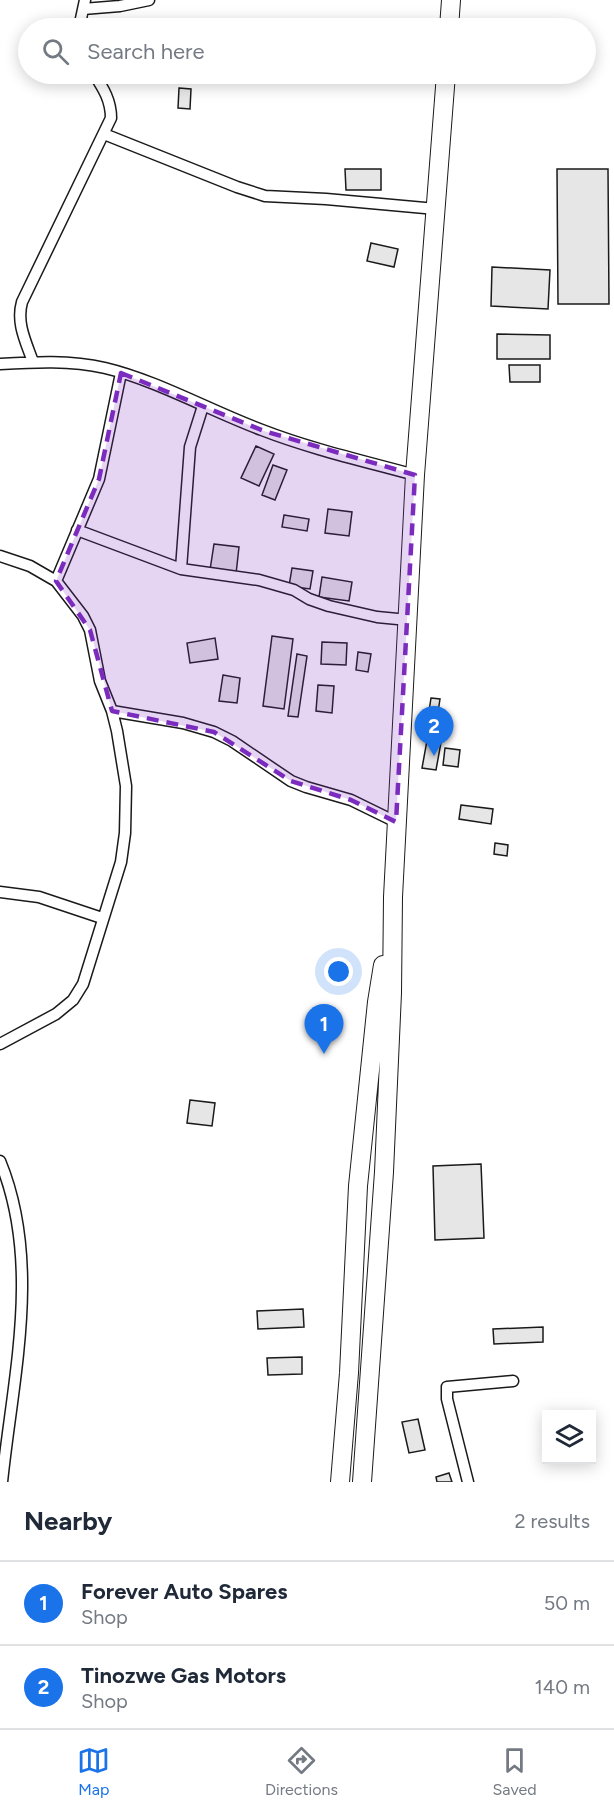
<!DOCTYPE html>
<html lang="en">
<head>
<meta charset="utf-8">
<style>
  body { margin:0; font-family:Figtree,sans-serif; background:#f6f6f7; color:#1f2937 }
  .controls { position:absolute; right:18px; bottom:18px; display:grid; overflow:hidden; border-radius:0px; box-shadow:0 3px 15px #0003 }
  .controls button { width:54px; height:54px; display:grid; place-items:center; padding:0; border:0; border-bottom:2px solid #e0e1e3; background:#fff; color:#1f2937; font:30px sans-serif }
  .you { position:absolute; left:339px; top:972px; width:21px; height:21px; margin:-15px; border:4px solid #fff; border-radius:50%; background:#1a73e8; box-shadow:0 0 0 9px #1a73e833 }
  .badge { display:grid; place-items:center; width:39px; height:39px; border-radius:50%; background:#1a73e8; color:#fff; font-size:20px; font-weight:700 }
  .pin { position:absolute; translate:-50% -50px; filter:drop-shadow(0 2px 3px #0008) }
  .pin::after { content:''; position:absolute; top:32px; width:21px; height:18px; background:inherit; clip-path:polygon(0 0,100% 0,50% 100%) }
  .list { margin:0; padding:0; list-style:none }
  h2 { display:flex; justify-content:space-between; align-items:center; height:78px; margin:0; padding:0 24px; font-size:26px }
  h2 small { font-size:20px; font-weight:400; color:#747a83 }
  .list li { display:grid; grid-template-columns:39px 1fr auto; gap:18px; align-items:center; box-sizing:border-box; height:84px; padding:0 24px; border-top:2px solid #e0e1e3 }
  .list b { display:block; font-size:22px; white-space:nowrap }
  .list p { margin:0; font-size:20px; white-space:nowrap; color:#747a83 }
  .list em { font-size:20px; font-style:normal; color:#747a83 }
  .icon { flex:none; width:33px; height:33px; fill:none; stroke:currentColor; stroke-width:2; stroke-linecap:round; stroke-linejoin:round }
  .map { position:relative; flex:none; width:614px; height:1482px; overflow:hidden }
  .search { position:absolute; background:#fff; box-shadow:0 3px 15px #0003; left:18px; right:18px; top:18px; height:66px; display:flex; align-items:center; gap:15px; box-sizing:border-box; padding:0 21px; border-radius:33px; color:#747a83; font-size:22px }
  .sheet { height:246px; background:#fff }
  nav { display:flex; justify-content:space-around; align-items:center; box-sizing:border-box; height:84px; border-top:2px solid #e0e1e3; background:#fff; font-size:16px; color:#747a83 }
  nav a { display:grid; justify-items:center; gap:3px }
  nav .on { color:#1a73e8 }
  .map>svg:first-child { display:block }
  .building { fill:#e6e6e6; stroke:#1a1a1a; stroke-width:1.5 }
  .lines { fill:none; stroke-linecap:round; stroke-linejoin:round }
  .street-casing { stroke:#1a1a1a; stroke-width:13 }
  .highway-casing { stroke:#1a1a1a; stroke-width:20 }
  .street { stroke:#fff; stroke-width:10 }
  .highway { stroke:#fff; stroke-width:18 }
  .marked { fill:#7b2cbf; fill-opacity:0.2; stroke:#7b2cbf; stroke-width:4.5; stroke-dasharray:12 8; stroke-linejoin:round }
</style>
</head>
<body>
<div class="map">
<svg width="614" height="1482" viewBox="0 0 614 1482">
  <rect width="100%" height="100%" fill="#fff"/>
  <path class="building" d="M 179,88 L 191,89 L 190,109 L 178,108 Z
    M 345,169 L 381,169 L 381,190 L 346,190 Z
    M 557,169 L 608,169 L 609,304 L 558,304 Z
    M 371,243 L 398,249 L 394,267 L 367,261 Z
    M 492,267 L 550,270 L 548,309 L 491,306 Z
    M 497,334 L 550,335 L 550,359 L 497,359 Z
    M 509,365 L 540,365 L 540,382 L 510,382 Z
    M 256,446 L 274,454 L 259,486 L 241,478 Z
    M 273,465 L 287,470 L 275,500 L 262,495 Z
    M 328,509 L 352,512 L 349,536 L 325,533 Z
    M 284,515 L 309,519 L 307,531 L 282,527 Z
    M 214,544 L 239,547 L 236,574 L 210,570 Z
    M 292,568 L 313,571 L 310,589 L 289,586 Z
    M 322,577 L 352,582 L 349,601 L 319,597 Z
    M 272,636 L 293,639 L 284,709 L 263,706 Z
    M 215,638 L 218,659 L 190,663 L 187,643 Z
    M 322,642 L 347,643 L 346,665 L 321,664 Z
    M 358,652 L 371,654 L 368,672 L 356,670 Z
    M 297,654 L 307,656 L 298,717 L 288,716 Z
    M 223,675 L 240,678 L 237,703 L 219,701 Z
    M 318,685 L 334,686 L 332,713 L 316,711 Z
    M 431,698 L 440,699 L 438,712 L 429,711 Z
    M 428,735 L 442,737 L 436,770 L 422,768 Z
    M 445,748 L 460,750 L 458,767 L 443,765 Z
    M 461,805 L 493,809 L 491,824 L 459,819 Z
    M 495,843 L 508,845 L 507,856 L 494,854 Z
    M 190,1100 L 215,1103 L 212,1126 L 187,1123 Z
    M 481,1164 L 484,1238 L 435,1240 L 433,1166 Z
    M 303,1309 L 304,1327 L 258,1329 L 257,1311 Z
    M 543,1327 L 543,1342 L 494,1344 L 493,1329 Z
    M 302,1357 L 302,1374 L 268,1375 L 267,1358 Z
    M 418,1419 L 425,1450 L 409,1453 L 402,1422 Z
    M 449,1473 L 452,1482 L 437,1482 L 436,1477 Z"/>
  <g class="lines">
    <g class="street-casing">
      <path id="street" d="M 83,9 L 120,6 L 149,0
        M 79,28 L 85,0
        M 104,134 L 237,187 L 265,196 L 326,199 L 436,209
        M 33,362 C 26,342 16,323 22,302 L 111,118 C 111,100 103,88 94,74
        M 0,364 C 35,362 70,360 105,368 C 156,380 211,411 262,430 C 311,449 364,461 415,475
        M 77,530 L 181,569 L 259,580 L 294,590 L 309,599 L 329,606 L 377,617 L 408,620
        M 0,556 L 30,566 L 56,581 L 83,616 L 90,630 L 100,681 L 112,711 L 117,731 L 126,786 L 125,833 L 121,862 L 83,984 L 73,1000 L 56,1014 L 0,1044
        M 181,569 L 190,447 L 203,406
        M 56,581 L 99,479 L 121,373
        M 112,711 L 183,723 L 214,732 L 232,741 L 291,781 L 306,787 L 351,800 L 396,822
        M 0,892 L 39,897 L 102,918
        M 0,1161 C 42,1263 13,1376 2,1482
        M 468,1482 L 447,1399 L 447,1387 L 513,1381"/>
    </g>
    <g class="highway-casing">
      <path id="highway" d="M 449,28 L 451,0
        M 340,1482 L 349,1373 L 358,1186 L 377,1002 L 383,965
        M 362,1482 L 384,1172 L 392,993 L 393,897 L 415,475 L 446,74"/>
    </g>
    <use href="#street" class="street"/>
    <use href="#highway" class="highway"/>
  </g>
  <path class="marked" d="M 121,373 L 264,431 L 415,475 L 396,822 L 351,800 L 291,781 L 214,732 L 112,711 L 90,630 L 56,581 L 99,479 Z"/>
</svg>
<div class="controls">
<button><svg class="icon" aria-label="layers" viewBox="0 0 24 24"><path d="M12 4l9 5-9 5-9-5zM3 14l9 5 9-5"/></svg></button>
</div>
<div class="you"></div>
<div class="pin badge" style="left:324px;top:1054px">1</div>
<div class="pin badge" style="left:434px;top:756px">2</div>
<div class="search"><svg class="icon" aria-label="search" viewBox="0 0 24 24"><circle cx="10" cy="10" r="6"/><path d="M15 15l6 6"/></svg>Search here</div>
</div>
<section class="sheet">
<h2>Nearby<small>2 results</small></h2>
<ul class="list">
<li><span class="badge">1</span><div><b>Forever Auto Spares</b><p>Shop</p></div><em>50 m</em></li>
<li><span class="badge">2</span><div><b>Tinozwe Gas Motors</b><p>Shop</p></div><em>140 m</em></li>
</ul>
</section>
<nav>
<a class="on"><svg class="icon" aria-label="map" viewBox="0 0 24 24"><path d="M3 6l6-2 6 2 6-2v14l-6 2-6-2-6 2zM9 4v14M15 6v14"/></svg>Map</a>
<a><svg class="icon" aria-label="directions" viewBox="0 0 24 24"><path d="M12 3l9 9-9 9-9-9zM9 14v-3h6M13 9l2 2-2 2"/></svg>Directions</a>
<a><svg class="icon" aria-label="saved" viewBox="0 0 24 24"><path d="M7 4h10v16l-5-4-5 4z"/></svg>Saved</a>
</nav>
</body>
</html>
